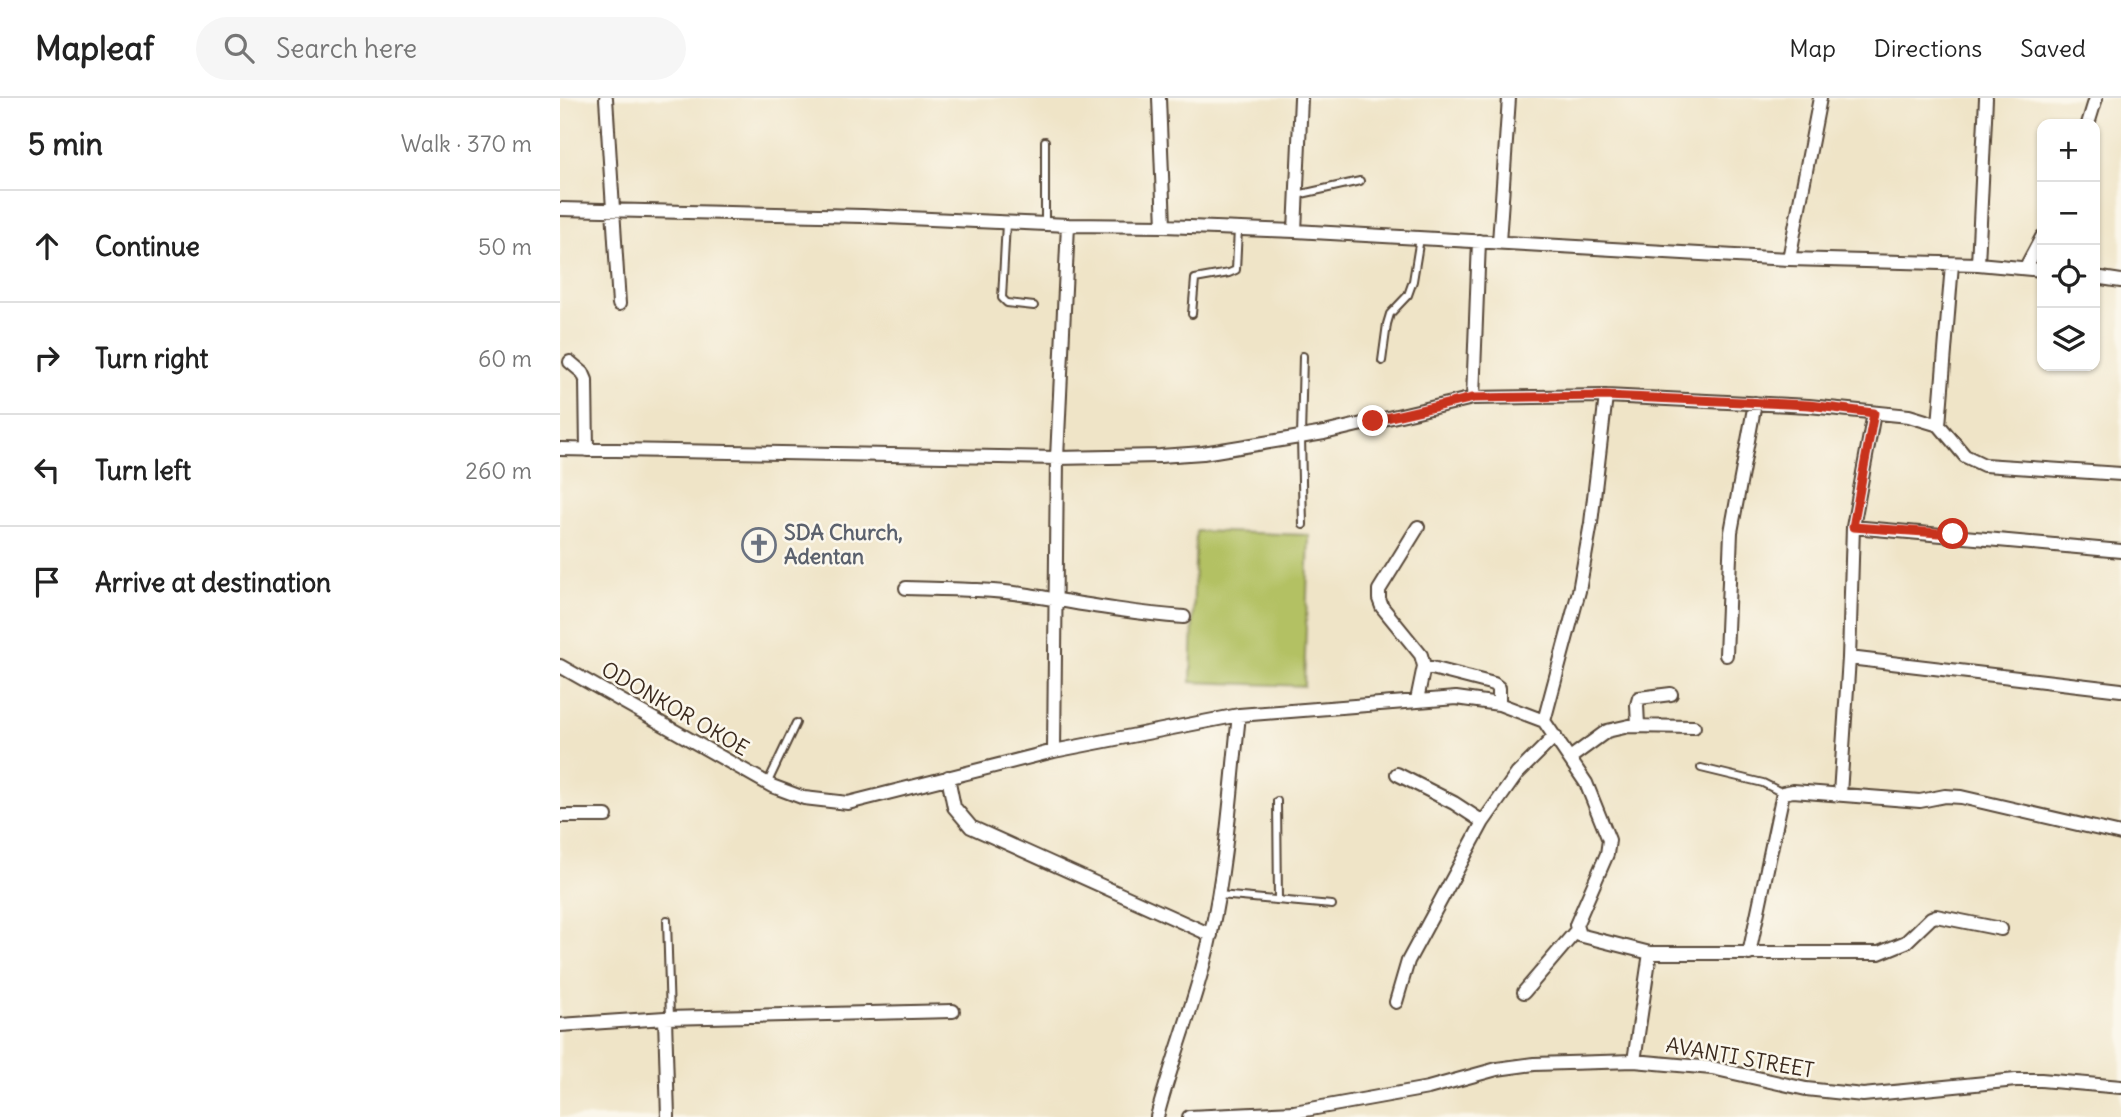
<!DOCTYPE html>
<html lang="en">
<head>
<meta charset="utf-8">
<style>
  body { margin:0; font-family:Delius,sans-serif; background:#f6f6f6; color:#222 }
  .controls { position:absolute; right:21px; top:21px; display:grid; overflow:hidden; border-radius:14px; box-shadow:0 2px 5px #0004 }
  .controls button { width:63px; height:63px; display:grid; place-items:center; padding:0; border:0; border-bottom:2px solid #e0e0e0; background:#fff; color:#222; font:35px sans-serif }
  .stop { position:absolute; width:21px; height:21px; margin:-16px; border:5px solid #c8321e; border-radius:50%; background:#fff }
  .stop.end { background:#c8321e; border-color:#fff; box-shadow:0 2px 7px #0008 }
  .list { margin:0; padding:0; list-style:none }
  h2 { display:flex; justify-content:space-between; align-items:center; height:91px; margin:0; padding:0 28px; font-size:30px }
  h2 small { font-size:23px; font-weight:400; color:#767676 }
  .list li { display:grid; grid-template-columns:46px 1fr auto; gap:21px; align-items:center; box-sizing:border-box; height:112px; padding:0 28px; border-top:2px solid #e0e0e0 }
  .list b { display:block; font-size:26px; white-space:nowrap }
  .list em { font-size:23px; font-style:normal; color:#767676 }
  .icon { flex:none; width:38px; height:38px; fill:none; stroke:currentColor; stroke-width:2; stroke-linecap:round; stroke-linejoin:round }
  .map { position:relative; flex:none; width:1561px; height:1019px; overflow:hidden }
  header { display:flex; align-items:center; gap:42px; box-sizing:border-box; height:98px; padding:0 35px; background:#fff; border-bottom:2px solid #e0e0e0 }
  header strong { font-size:33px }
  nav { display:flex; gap:38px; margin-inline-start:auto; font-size:24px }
  .search { width:490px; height:63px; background:#f6f6f6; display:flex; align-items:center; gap:18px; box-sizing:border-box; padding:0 24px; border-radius:38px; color:#767676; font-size:26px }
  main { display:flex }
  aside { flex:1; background:#fff }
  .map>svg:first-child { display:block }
  .green { fill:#b3c163; stroke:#777640; stroke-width:2 }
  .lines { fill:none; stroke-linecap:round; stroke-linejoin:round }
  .lane-casing { stroke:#564637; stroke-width:10 }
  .street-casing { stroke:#564637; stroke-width:16 }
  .lane { stroke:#fff; stroke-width:6 }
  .street { stroke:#fff; stroke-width:12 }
  .route { stroke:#c8321e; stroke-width:9 }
  .labels { text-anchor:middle; stroke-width:5; stroke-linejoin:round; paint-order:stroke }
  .worship-label { font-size:21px; font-weight:bold; fill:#5b616d; stroke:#fbf7ec; text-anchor:start }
  .street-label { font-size:21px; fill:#3b2a1e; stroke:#fbf7ec }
</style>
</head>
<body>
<header>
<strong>Mapleaf</strong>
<div class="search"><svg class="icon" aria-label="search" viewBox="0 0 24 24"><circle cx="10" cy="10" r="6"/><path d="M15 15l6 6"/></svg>Search here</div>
<nav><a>Map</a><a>Directions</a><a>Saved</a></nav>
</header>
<main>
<aside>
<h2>5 min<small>Walk · 370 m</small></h2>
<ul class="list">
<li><svg class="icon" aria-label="ahead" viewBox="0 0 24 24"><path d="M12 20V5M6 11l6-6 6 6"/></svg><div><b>Continue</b></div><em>50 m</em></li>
<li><svg class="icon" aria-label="right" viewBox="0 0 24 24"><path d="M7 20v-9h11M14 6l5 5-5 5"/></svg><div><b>Turn right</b></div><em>60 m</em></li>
<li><svg class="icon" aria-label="left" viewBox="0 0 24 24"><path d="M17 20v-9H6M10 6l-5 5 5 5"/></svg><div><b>Turn left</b></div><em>260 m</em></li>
<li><svg class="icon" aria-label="arrive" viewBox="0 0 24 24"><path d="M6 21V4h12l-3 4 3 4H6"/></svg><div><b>Arrive at destination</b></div></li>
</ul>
</aside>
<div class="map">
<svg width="1561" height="1019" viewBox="0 0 1561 1019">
  <rect width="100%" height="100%" fill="#fbf7ec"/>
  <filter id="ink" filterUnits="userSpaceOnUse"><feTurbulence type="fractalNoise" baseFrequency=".0143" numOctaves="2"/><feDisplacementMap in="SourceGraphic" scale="14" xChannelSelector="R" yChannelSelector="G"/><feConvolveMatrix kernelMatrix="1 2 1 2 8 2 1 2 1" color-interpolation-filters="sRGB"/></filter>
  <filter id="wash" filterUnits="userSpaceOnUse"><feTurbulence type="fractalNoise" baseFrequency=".00686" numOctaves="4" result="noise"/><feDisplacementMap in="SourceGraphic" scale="28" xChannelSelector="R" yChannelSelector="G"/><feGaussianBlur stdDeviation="1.57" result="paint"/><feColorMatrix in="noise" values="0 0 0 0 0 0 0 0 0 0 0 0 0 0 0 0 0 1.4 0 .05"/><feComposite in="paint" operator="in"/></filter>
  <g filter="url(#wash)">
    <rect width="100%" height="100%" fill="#efe4c7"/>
    <path class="green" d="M 636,433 L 749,437 L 744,588 L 631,584 Z"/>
  </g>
  <g filter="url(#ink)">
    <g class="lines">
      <g class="lane-casing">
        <path id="lane" d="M 737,97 L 800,83
          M 446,125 L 442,200 L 447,205 L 474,208
          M 485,125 L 485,43
          M 632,216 L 635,181 L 669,175 L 676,172 L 678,131
          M 822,263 L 827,226 L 830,216 L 848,197 L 853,183 L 860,140
          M 743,427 L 741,339 L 743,258
          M 1141,670 L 1203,685 L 1223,695
          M 207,686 L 236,625
          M 717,703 L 718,802
          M 659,797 L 772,807
          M 107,822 L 110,920"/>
      </g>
      <g class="street-casing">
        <path id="street" d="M 46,0 L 59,206
          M 599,0 L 604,128
          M 1528,26 L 1536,0
          M 0,111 L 303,118 L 508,127 L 604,128 L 735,133 L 1229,161 L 1418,166 L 1482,172
          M 735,133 L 741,0
          M 939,144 L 949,0
          M 1229,161 L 1260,0
          M 1418,166 L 1426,0
          M 1466,169 L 1482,139
          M 1535,179 L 1561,183
          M 10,264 L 23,275 L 26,282 L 27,352
          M 913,300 L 919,143
          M 1379,327 L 1392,166
          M 0,351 L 497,360 L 600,358 L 643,355 L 764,335 L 913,300 L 1046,298 L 1249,308 L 1349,318 L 1379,327 L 1405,358 L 1424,367 L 1561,376
          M 1293,429 L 1561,453
          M 346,490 C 387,491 429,491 469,497 C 522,506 570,515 624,519
          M 1166,557 L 1171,434 L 1195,305
          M 1289,560 L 1561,592
          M 0,568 L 212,688 L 244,700 L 288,705 L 494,653 L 679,617 L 896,600 L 939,606 L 984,623 L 1026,685 L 1049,742 L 1047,756 L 1016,827 L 1019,837 L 1090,855
          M 864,568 L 934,586 L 939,590 L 939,606
          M 857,602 L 864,568 L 861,557 L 822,509 L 819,501 L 819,492 L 858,429
          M 984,623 L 1019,493 L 1031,425 L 1046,298
          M 1078,627 L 1077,607 L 1079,600 L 1111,596
          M 494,653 L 497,360 L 508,127
          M 1010,660 L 1047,633 L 1069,628 L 1134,629
          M 837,676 L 894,705 L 923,724
          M 388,679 L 394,709 L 411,729 L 651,837
          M 1280,696 L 1289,560 L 1293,429 L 1314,315
          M 0,718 L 46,718
          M 1189,856 L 1223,695 L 1233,693 L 1360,703 L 1385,698 L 1401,699 L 1561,736
          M 964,894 L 1016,833
          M 836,904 L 848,863 L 923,724 L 957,676 L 995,638
          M 105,920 L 108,1019
          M 0,927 L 105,920 L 393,913
          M 1074,963 L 1090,855 L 1319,855 L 1346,844 L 1371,820 L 1376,818 L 1441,831
          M 597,1019 C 613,957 638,898 651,835 C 667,763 671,689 679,617
          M 629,1019 L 734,1014 L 868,990 L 937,971 L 974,966 L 1074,963 L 1152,970 L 1246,991 L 1303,997 L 1456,982 L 1481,982 L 1561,989"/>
      </g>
      <use href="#lane" class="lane"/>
      <use href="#street" class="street"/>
    </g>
  </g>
  <g class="lines" filter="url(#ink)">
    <path class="route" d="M 813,323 L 913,300 L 1046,298 L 1249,307 L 1314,315 L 1293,429 L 1393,436"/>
  </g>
  <defs>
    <g id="church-ring" transform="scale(1.75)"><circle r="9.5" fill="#fbf7ec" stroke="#6b7280" stroke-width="1.5"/><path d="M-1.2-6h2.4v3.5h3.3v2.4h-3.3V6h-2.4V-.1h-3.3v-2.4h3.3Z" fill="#6b7280"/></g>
  </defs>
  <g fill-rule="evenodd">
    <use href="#church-ring" x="199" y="447"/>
  </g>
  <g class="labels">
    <g class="worship-label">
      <text x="224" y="442">SDA Church,<tspan x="224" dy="24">Adentan</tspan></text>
    </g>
    <g class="street-label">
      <text transform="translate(115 611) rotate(30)" y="7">ODONKOR OKOE</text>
      <text transform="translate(1180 960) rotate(10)" y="7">AVANTI STREET</text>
    </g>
  </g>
</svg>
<div class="controls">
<button>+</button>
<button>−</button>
<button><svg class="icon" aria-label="locate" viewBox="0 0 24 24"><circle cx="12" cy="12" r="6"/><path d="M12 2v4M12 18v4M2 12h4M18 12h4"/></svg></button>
<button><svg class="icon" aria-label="layers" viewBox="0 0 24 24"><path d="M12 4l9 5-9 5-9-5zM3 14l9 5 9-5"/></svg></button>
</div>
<div class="stop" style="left:1393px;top:436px"></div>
<div class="stop end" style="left:813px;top:323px"></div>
</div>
</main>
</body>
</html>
